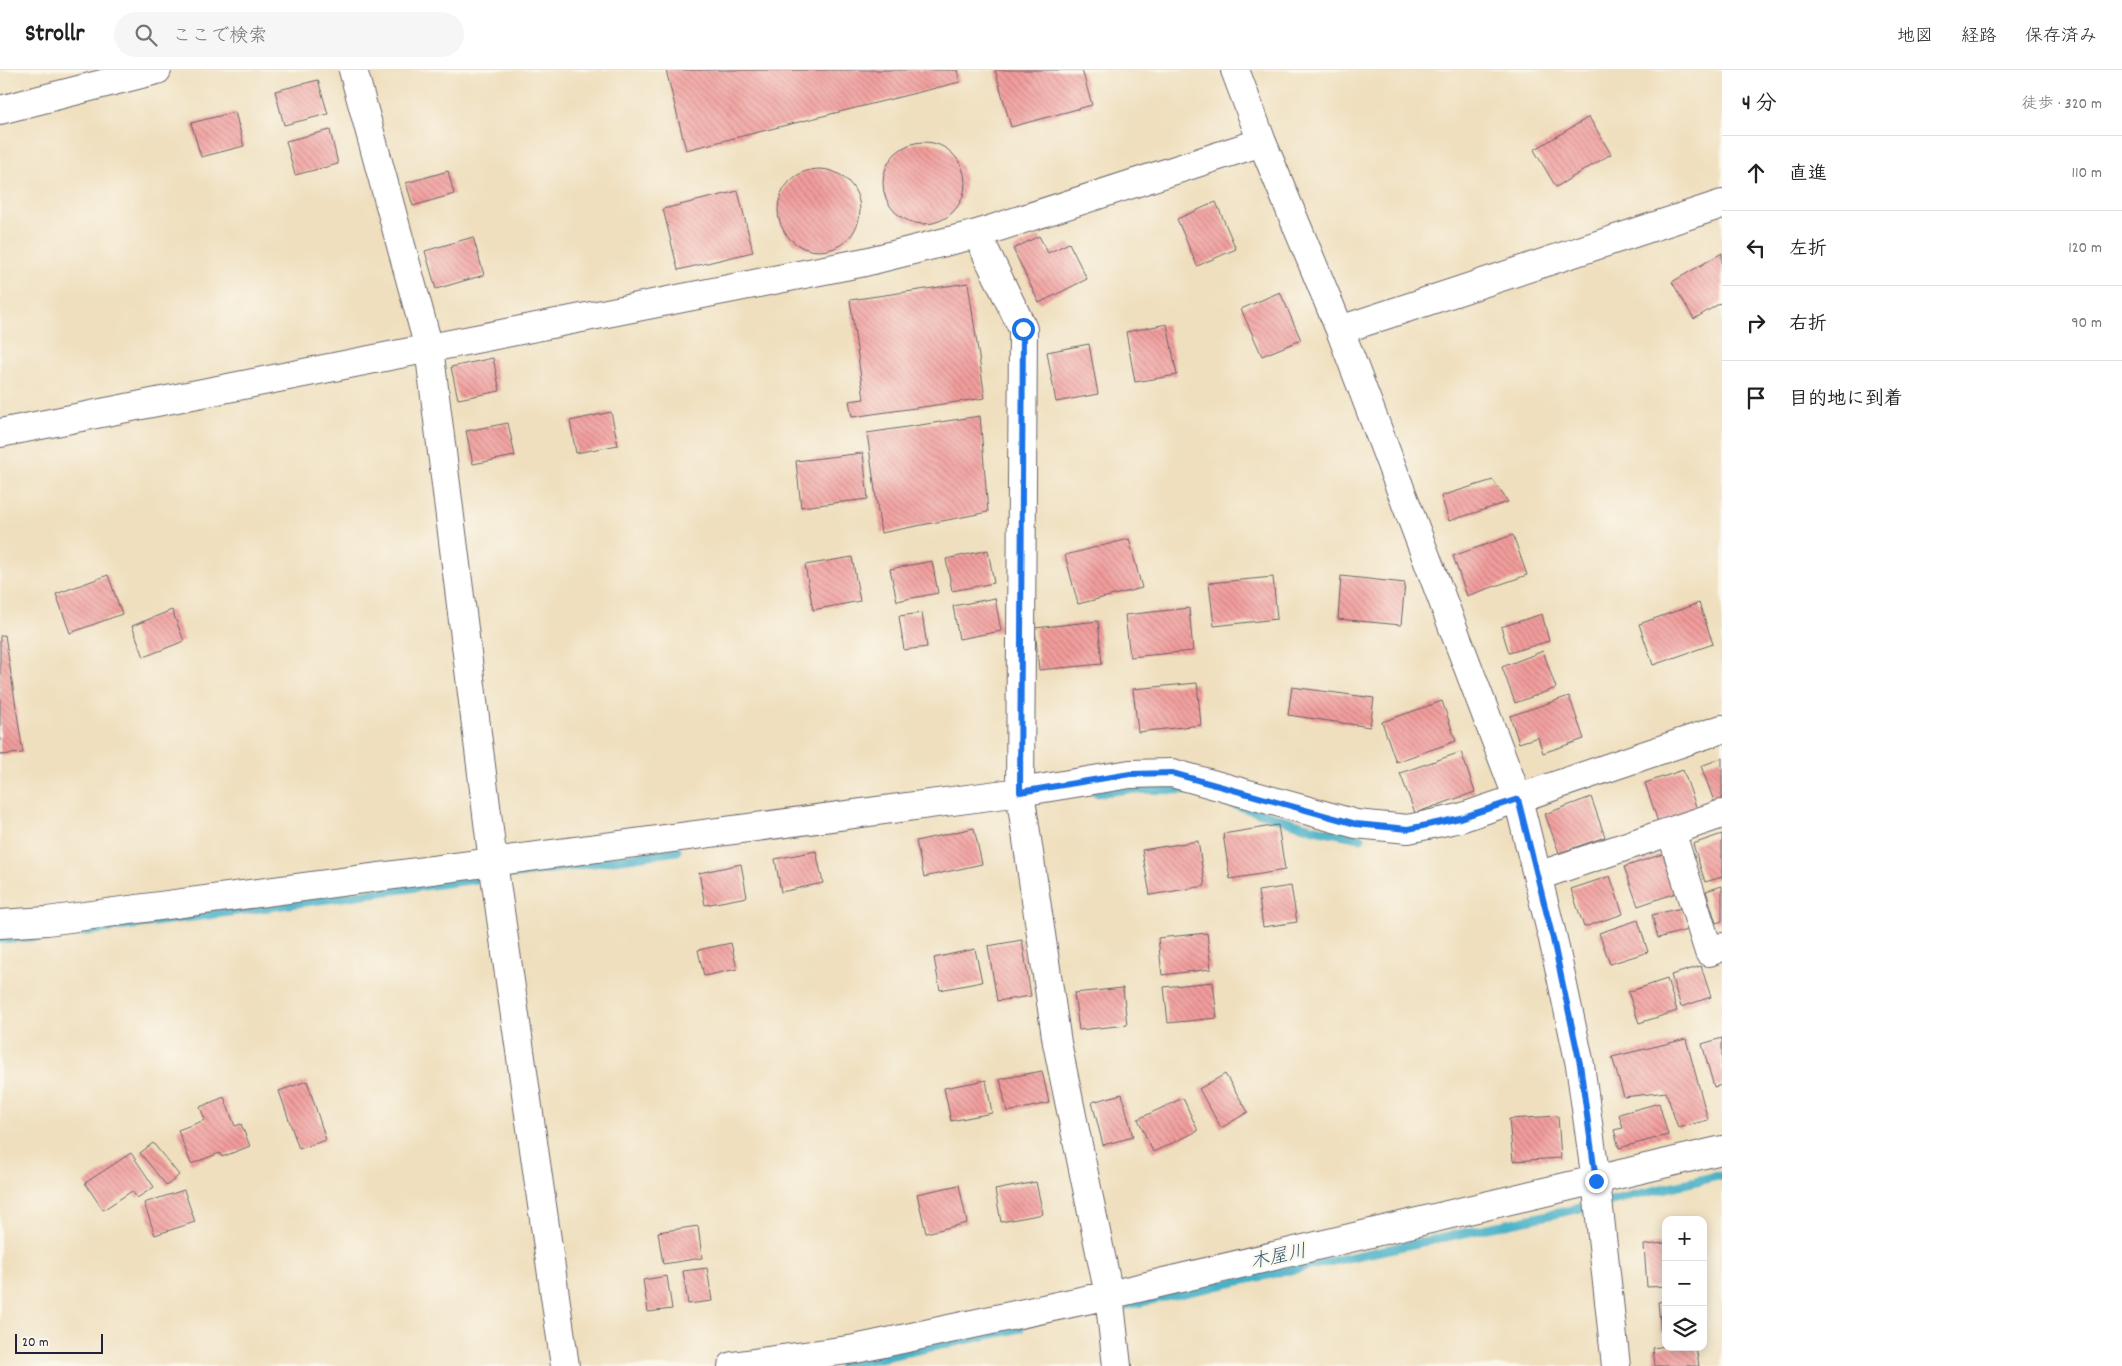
<!DOCTYPE html>
<html lang="ja">
<head>
<meta charset="utf-8">
<style>
  body { margin:0; font-family:Dekko,"Klee One",sans-serif; background:#f6f6f6; color:#202124 }
  .controls { position:absolute; right:15px; bottom:15px; display:grid; overflow:hidden; border-radius:10px; box-shadow:0 2px 12px #0003 }
  .controls button { width:45px; height:45px; display:grid; place-items:center; padding:0; border:0; border-bottom:1px solid #e0e0e0; background:#fff; color:#202124; font:25px sans-serif }
  .scale { position:absolute; left:15px; bottom:12px; width:88px; box-sizing:border-box; padding-left:5px; border:2px solid #22223b; border-top:0; font-size:14px; line-height:18px; white-space:nowrap; color:#22223b; -webkit-text-stroke:4px #fbf7ec; paint-order:stroke }
  .stop { position:absolute; width:15px; height:15px; margin:-11px; border:4px solid #1a73e8; border-radius:50%; background:#fff }
  .stop.end { background:#1a73e8; border-color:#fff; box-shadow:0 1px 5px #0008 }
  .list { margin:0; padding:0; list-style:none }
  h2 { display:flex; justify-content:space-between; align-items:center; height:65px; margin:0; padding:0 20px; font-size:21px }
  h2 small { font-size:16px; font-weight:400; color:#757577 }
  .list li { display:grid; grid-template-columns:32px 1fr auto; gap:15px; align-items:center; box-sizing:border-box; height:75px; padding:0 20px; border-top:1px solid #e0e0e0 }
  .list b { display:block; font-size:19px; white-space:nowrap }
  .list em { font-size:16px; font-style:normal; color:#757577 }
  .icon { flex:none; width:28px; height:28px; fill:none; stroke:currentColor; stroke-width:2; stroke-linecap:round; stroke-linejoin:round }
  .map { position:relative; flex:none; width:1722px; height:1296px; overflow:hidden }
  header { display:flex; align-items:center; gap:30px; box-sizing:border-box; height:70px; padding:0 25px; background:#fff; border-bottom:1px solid #e0e0e0 }
  header strong { font-size:24px }
  nav { display:flex; gap:28px; margin-inline-start:auto; font-size:18px }
  .search { width:350px; height:45px; background:#f6f6f6; display:flex; align-items:center; gap:12px; box-sizing:border-box; padding:0 18px; border-radius:28px; color:#757577; font-size:19px }
  main { display:flex }
  aside { flex:1; background:#fff }
  .map>svg:first-child { display:block }
  .lines { fill:none; stroke-linecap:round; stroke-linejoin:round }
  .stream { stroke:#48b1c7; stroke-width:9 }
  .building { fill:url(#building-back-hatch) }
  .minor-casing { stroke:#6a6469; stroke-width:30 }
  .minor { stroke:#fff; stroke-width:28 }
  .route { stroke:#1a73e8; stroke-width:6 }
  .labels { text-anchor:middle; stroke-width:4.5; stroke-linejoin:round; paint-order:stroke }
  .water-label { font-size:19px; font-style:italic; fill:#315b73; stroke:#fbf7ec }
</style>
</head>
<body>
<header>
<strong>Strollr</strong>
<div class="search"><svg class="icon" aria-label="search" viewBox="0 0 24 24"><circle cx="10" cy="10" r="6"/><path d="M15 15l6 6"/></svg>ここで検索</div>
<nav><a>地図</a><a>経路</a><a>保存済み</a></nav>
</header>
<main>
<div class="map">
<svg width="1722" height="1296" viewBox="0 0 1722 1296">
  <defs>
    <pattern id="building-back-hatch" width="6" height="6" patternUnits="userSpaceOnUse" patternTransform="scale(1.25)"><rect width="6" height="6" fill="#f29d9c"/><path d="M-1 5l2 2M0 0l6 6M5-1l2 2" fill="none" stroke="#c48080"/></pattern>
  </defs>
  <rect width="100%" height="100%" fill="#fbf7ec"/>
  <filter id="ink" filterUnits="userSpaceOnUse"><feTurbulence type="fractalNoise" baseFrequency=".02" numOctaves="2"/><feDisplacementMap in="SourceGraphic" scale="10" xChannelSelector="R" yChannelSelector="G"/><feConvolveMatrix kernelMatrix="1 2 1 2 8 2 1 2 1" color-interpolation-filters="sRGB"/></filter>
  <filter id="wash" filterUnits="userSpaceOnUse"><feTurbulence type="fractalNoise" baseFrequency=".0096" numOctaves="4" result="noise"/><feDisplacementMap in="SourceGraphic" scale="20" xChannelSelector="R" yChannelSelector="G"/><feGaussianBlur stdDeviation="1.12" result="paint"/><feColorMatrix in="noise" values="0 0 0 0 0 0 0 0 0 0 0 0 0 0 0 0 0 1.4 0 .05"/><feComposite in="paint" operator="in"/></filter>
  <g filter="url(#wash)">
    <rect width="100%" height="100%" fill="#efdfbe"/>
    <g class="lines">
      <path class="stream" d="M 1096,723 L 1128,719 L 1188,720
        M 1222,731 L 1314,759 L 1361,768
        M 516,804 L 677,781
        M 0,869 L 50,866 L 477,809
        M 1113,1238 L 1563,1142 L 1722,1105
        M 842,1296 L 1020,1258"/>
    </g>
    <g id="blocks">
      <path class="building" d="M 666,0 L 957,0 L 960,12 L 686,80 Z
        M 995,0 L 1082,0 L 1092,35 L 1011,57 Z
        M 318,10 L 328,44 L 284,55 L 275,21 Z
        M 235,42 L 244,76 L 201,87 L 191,53 Z
        M 1589,47 L 1611,84 L 1556,117 L 1534,80 Z
        M 330,60 L 338,94 L 295,105 L 286,71 Z
        M883 113a41 41 0 1 1 82 0a41 41 0 1 1-82 0Z
        M778 140a41 41 0 1 1 82 0a41 41 0 1 1-82 0Z
        M 448,101 L 454,124 L 413,136 L 406,113 Z
        M 738,121 L 753,182 L 678,200 L 663,139 Z
        M 1216,132 L 1236,179 L 1197,196 L 1177,149 Z
        M 1039,166 L 1048,183 L 1069,173 L 1087,209 L 1039,233 L 1013,179 Z
        M 473,167 L 484,205 L 436,219 L 425,181 Z
        M 1722,183 L 1722,232 L 1694,249 L 1672,212 Z
        M 968,213 L 985,328 L 852,347 L 849,331 L 864,329 L 850,230 Z
        M 1280,222 L 1301,270 L 1262,286 L 1241,239 Z
        M 1167,254 L 1177,305 L 1135,312 L 1126,262 Z
        M 1089,274 L 1098,324 L 1056,332 L 1047,282 Z
        M 493,288 L 500,321 L 458,329 L 451,297 Z
        M 611,342 L 618,375 L 576,383 L 570,351 Z
        M 980,346 L 988,442 L 881,463 L 867,363 Z
        M 508,353 L 515,386 L 473,394 L 466,361 Z
        M 863,383 L 868,429 L 801,437 L 796,391 Z
        M 1493,410 L 1508,432 L 1449,451 L 1441,426 Z
        M 1513,465 L 1527,505 L 1467,526 L 1453,486 Z
        M 1129,469 L 1142,518 L 1078,534 L 1065,485 Z
        M 988,480 L 994,513 L 952,521 L 946,489 Z
        M 852,487 L 860,531 L 813,540 L 805,495 Z
        M 932,491 L 938,523 L 897,531 L 890,499 Z
        M 108,505 L 122,544 L 70,563 L 56,524 Z
        M 1341,506 L 1405,513 L 1401,555 L 1338,549 Z
        M 1273,507 L 1277,549 L 1214,556 L 1209,513 Z
        M 995,528 L 1001,561 L 959,569 L 953,536 Z
        M 1699,533 L 1713,574 L 1653,595 L 1639,554 Z
        M 1189,538 L 1193,581 L 1130,587 L 1125,545 Z
        M 172,540 L 184,571 L 144,587 L 132,556 Z
        M 922,543 L 927,577 L 904,580 L 899,546 Z
        M 1542,544 L 1549,571 L 1509,583 L 1501,557 Z
        M 1098,551 L 1102,594 L 1039,600 L 1035,558 Z
        M 5,565 L 23,683 L 0,685 L 0,566 Z
        M 1543,581 L 1556,618 L 1515,633 L 1502,597 Z
        M 1197,613 L 1201,655 L 1138,662 L 1133,619 Z
        M 1292,617 L 1374,628 L 1370,657 L 1288,645 Z
        M 1569,626 L 1584,669 L 1543,683 L 1538,667 L 1519,673 L 1510,646 Z
        M 1442,631 L 1456,671 L 1396,692 L 1382,652 Z
        M 1461,682 L 1475,722 L 1415,743 L 1400,703 Z
        M 1722,688 L 1722,732 L 1715,734 L 1701,696 Z
        M 1683,700 L 1697,739 L 1658,752 L 1645,713 Z
        M 1591,727 L 1605,767 L 1559,783 L 1545,744 Z
        M 1278,755 L 1285,800 L 1230,809 L 1223,764 Z
        M 974,758 L 982,794 L 924,807 L 916,771 Z
        M 1722,764 L 1722,807 L 1705,812 L 1693,774 Z
        M 1198,771 L 1205,816 L 1150,825 L 1142,780 Z
        M 816,781 L 823,813 L 781,822 L 775,789 Z
        M 1663,784 L 1676,823 L 1638,836 L 1624,797 Z
        M 741,794 L 747,827 L 705,835 L 699,803 Z
        M 1610,806 L 1623,844 L 1584,857 L 1571,819 Z
        M 1291,816 L 1297,852 L 1263,857 L 1258,821 Z
        M 1722,816 L 1722,851 L 1716,853 L 1706,821 Z
        M 1681,838 L 1687,860 L 1658,868 L 1652,845 Z
        M 1638,850 L 1648,882 L 1610,894 L 1599,863 Z
        M 1207,863 L 1211,899 L 1162,905 L 1158,868 Z
        M 1022,870 L 1031,926 L 997,931 L 988,876 Z
        M 731,873 L 737,899 L 704,906 L 698,880 Z
        M 975,879 L 982,912 L 940,920 L 934,888 Z
        M 1701,896 L 1711,927 L 1681,937 L 1671,905 Z
        M 1667,909 L 1677,941 L 1639,953 L 1628,922 Z
        M 1213,912 L 1217,948 L 1168,953 L 1164,917 Z
        M 1123,918 L 1127,955 L 1079,960 L 1074,923 Z
        M 1722,968 L 1722,1015 L 1714,1017 L 1702,974 Z
        M 1686,969 L 1708,1050 L 1678,1058 L 1666,1022 L 1624,1027 L 1612,987 Z
        M 1042,1001 L 1049,1033 L 1007,1042 L 1000,1009 Z
        M 1225,1004 L 1248,1042 L 1221,1058 L 1199,1019 Z
        M 986,1010 L 992,1043 L 951,1051 L 944,1018 Z
        M 307,1011 L 326,1070 L 299,1079 L 279,1021 Z
        M 1122,1024 L 1133,1067 L 1103,1075 L 1092,1032 Z
        M 224,1027 L 235,1056 L 241,1054 L 250,1076 L 222,1087 L 220,1083 L 191,1094 L 178,1060 L 205,1050 L 200,1037 Z
        M 1183,1028 L 1198,1061 L 1153,1082 L 1138,1049 Z
        M 1659,1033 L 1668,1065 L 1619,1078 L 1614,1060 L 1623,1058 L 1619,1044 Z
        M 1558,1046 L 1561,1088 L 1513,1091 L 1509,1049 Z
        M 153,1073 L 179,1105 L 167,1116 L 140,1083 Z
        M 131,1083 L 154,1117 L 137,1128 L 132,1121 L 103,1140 L 85,1113 Z
        M 1036,1112 L 1043,1144 L 1001,1152 L 995,1120 Z
        M 959,1115 L 967,1153 L 926,1163 L 917,1124 Z
        M 184,1120 L 195,1152 L 155,1165 L 144,1133 Z
        M 698,1156 L 702,1188 L 663,1194 L 658,1162 Z
        M 1666,1173 L 1666,1216 L 1647,1217 L 1644,1175 Z
        M 707,1198 L 712,1231 L 688,1234 L 683,1201 Z
        M 667,1206 L 672,1239 L 648,1242 L 643,1210 Z
        M 1666,1231 L 1666,1261 L 1661,1262 L 1658,1232 Z
        M 1666,1276 L 1696,1277 L 1699,1296 L 1655,1296 L 1653,1278 Z"/>
    </g>
  </g>
  <g filter="url(#ink)">
    <use href="#blocks" fill-opacity="0" stroke="#6a6469" stroke-width="1"/>
    <g class="lines">
      <g class="minor-casing">
        <path id="minor" d="M 353,0 L 429,278 L 493,792 L 565,1296
          M 1235,0 L 1262,72 L 1340,260 L 1518,729 L 1553,869 L 1580,995 L 1596,1111 L 1616,1296
          M 0,40 L 157,0
          M 977,164 L 1023,259 L 1020,722 L 1057,973 L 1109,1225 L 1117,1296
          M 1340,260 L 1722,134
          M 0,363 L 865,192 L 977,164 L 1262,72
          M 1671,761 L 1709,882 L 1722,877
          M 1538,806 L 1722,744
          M 0,854 L 47,851 L 1020,722 L 1130,704 L 1172,703 L 1356,754 L 1408,759 L 1460,748 L 1722,659
          M 732,1296 L 855,1279 L 1109,1225 L 1722,1080"/>
      </g>
      <use href="#minor" class="minor"/>
    </g>
  </g>
  <g class="lines" filter="url(#ink)">
    <path class="route" d="M 1023,259 L 1020,722 L 1130,704 L 1172,703 L 1356,754 L 1408,759 L 1460,748 L 1518,729 L 1553,869 L 1580,994 L 1596,1111"/>
  </g>
  <g class="labels">
    <g class="water-label">
      <text transform="translate(1278 1185) rotate(-12)" y="7">木屋川</text>
    </g>
  </g>
</svg>
<div class="controls">
<button>+</button>
<button>−</button>
<button><svg class="icon" aria-label="layers" viewBox="0 0 24 24"><path d="M12 4l9 5-9 5-9-5zM3 14l9 5 9-5"/></svg></button>
</div>
<div class="scale">20 m</div>
<div class="stop" style="left:1023px;top:259px"></div>
<div class="stop end" style="left:1596px;top:1111px"></div>
</div>
<aside>
<h2>4 分<small>徒歩 · 320 m</small></h2>
<ul class="list">
<li><svg class="icon" aria-label="ahead" viewBox="0 0 24 24"><path d="M12 20V5M6 11l6-6 6 6"/></svg><div><b>直進</b></div><em>110 m</em></li>
<li><svg class="icon" aria-label="left" viewBox="0 0 24 24"><path d="M17 20v-9H6M10 6l-5 5 5 5"/></svg><div><b>左折</b></div><em>120 m</em></li>
<li><svg class="icon" aria-label="right" viewBox="0 0 24 24"><path d="M7 20v-9h11M14 6l5 5-5 5"/></svg><div><b>右折</b></div><em>90 m</em></li>
<li><svg class="icon" aria-label="arrive" viewBox="0 0 24 24"><path d="M6 21V4h12l-3 4 3 4H6"/></svg><div><b>目的地に到着</b></div></li>
</ul>
</aside>
</main>
</body>
</html>
